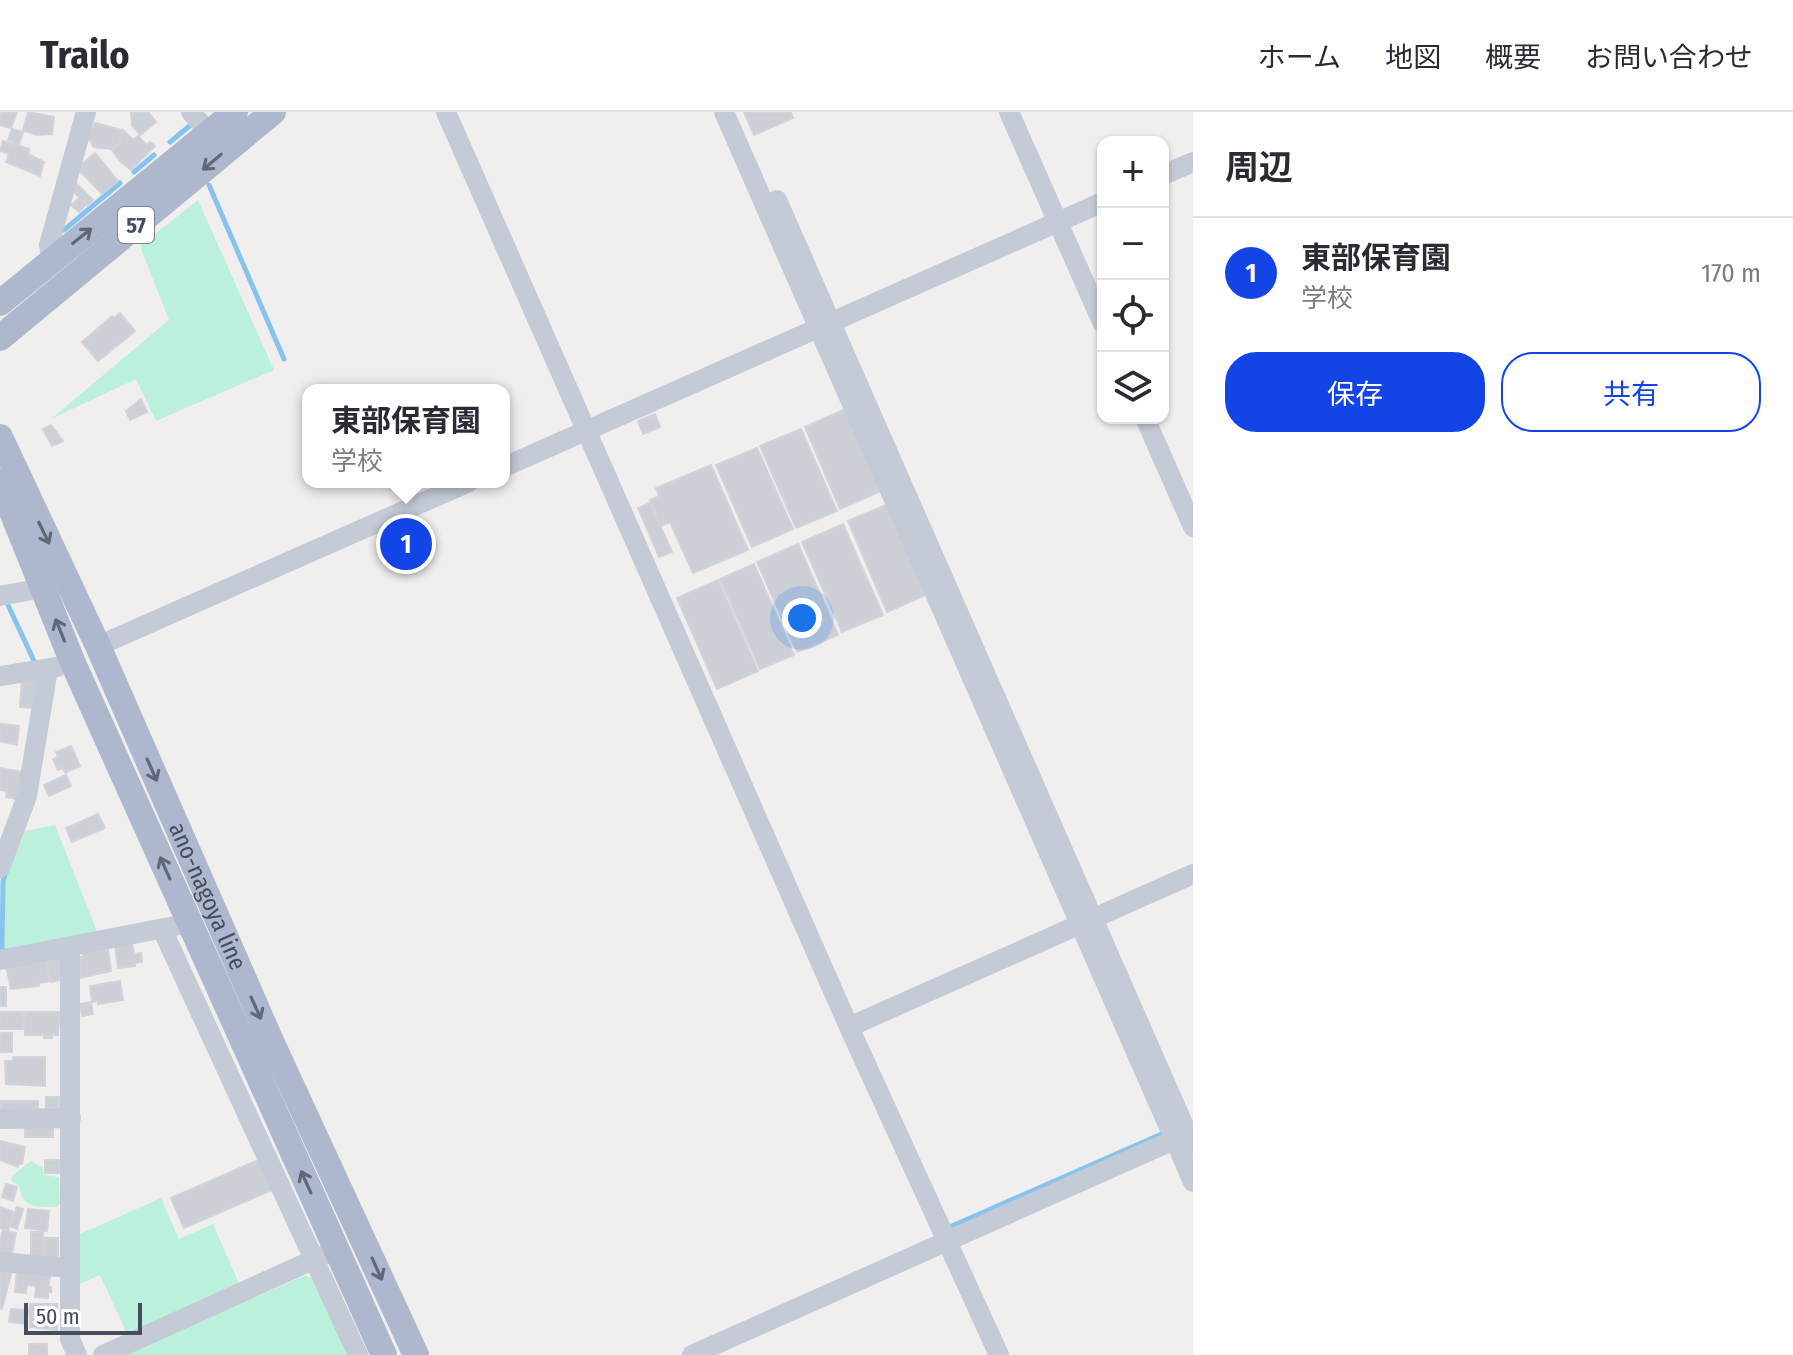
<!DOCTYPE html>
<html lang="ja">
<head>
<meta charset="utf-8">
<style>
  body { margin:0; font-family:"Fira Sans Condensed","Noto Sans JP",sans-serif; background:#f2f2f3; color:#2b2b33 }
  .controls { position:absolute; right:24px; top:24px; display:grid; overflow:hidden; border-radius:16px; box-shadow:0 2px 6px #0004 }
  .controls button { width:72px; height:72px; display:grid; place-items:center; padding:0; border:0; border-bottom:2px solid #e1e1e2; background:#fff; color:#2b2b33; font:40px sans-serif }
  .scale { position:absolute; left:24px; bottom:20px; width:118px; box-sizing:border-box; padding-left:8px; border:4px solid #464d5c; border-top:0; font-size:22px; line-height:28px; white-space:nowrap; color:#464d5c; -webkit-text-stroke:6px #fff; paint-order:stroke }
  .you { position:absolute; left:802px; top:506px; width:28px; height:28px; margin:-20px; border:6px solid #fff; border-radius:50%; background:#1a73e8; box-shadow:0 0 0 12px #1a73e833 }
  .badge { display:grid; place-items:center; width:52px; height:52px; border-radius:50%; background:#1345e6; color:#fff; font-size:26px; font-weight:700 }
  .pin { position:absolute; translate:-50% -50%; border:4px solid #fff; box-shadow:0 2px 8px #0006 }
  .popup { position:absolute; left:302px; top:272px; width:208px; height:104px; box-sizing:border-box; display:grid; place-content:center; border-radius:16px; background:#fff; filter:drop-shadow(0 2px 6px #0005); font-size:26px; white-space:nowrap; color:#7c7c81 }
  .popup b { font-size:30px; color:#2b2b33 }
  .popup::after { content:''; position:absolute; left:50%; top:100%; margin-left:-16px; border:16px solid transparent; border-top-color:#fff }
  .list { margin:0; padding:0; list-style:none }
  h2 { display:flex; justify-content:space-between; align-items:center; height:104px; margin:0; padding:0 32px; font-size:34px }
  h2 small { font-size:26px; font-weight:400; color:#7c7c81 }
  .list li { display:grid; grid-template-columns:52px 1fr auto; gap:24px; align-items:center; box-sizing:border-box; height:112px; padding:0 32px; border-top:2px solid #e1e1e2 }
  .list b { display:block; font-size:30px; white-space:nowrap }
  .list p { margin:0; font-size:26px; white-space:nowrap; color:#7c7c81 }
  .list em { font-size:26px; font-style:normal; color:#7c7c81 }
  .actions { display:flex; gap:16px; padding:24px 32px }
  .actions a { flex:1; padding:18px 0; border:2px solid #1345e6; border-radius:32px; text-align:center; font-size:28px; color:#1345e6 }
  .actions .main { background:#1345e6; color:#fff }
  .icon { flex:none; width:44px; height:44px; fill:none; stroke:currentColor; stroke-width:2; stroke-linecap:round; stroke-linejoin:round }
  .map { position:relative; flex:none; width:1193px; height:1243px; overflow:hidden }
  header { display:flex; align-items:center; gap:48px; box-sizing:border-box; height:112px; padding:0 40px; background:#fff; border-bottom:2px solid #e1e1e2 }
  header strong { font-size:38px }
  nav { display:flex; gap:44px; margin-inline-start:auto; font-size:28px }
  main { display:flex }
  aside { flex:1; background:#fff }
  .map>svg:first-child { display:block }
  .green { fill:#bbf0da }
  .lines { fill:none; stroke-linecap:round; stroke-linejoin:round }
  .stream { stroke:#86c4ef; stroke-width:5 }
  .building { fill:#cdcfd6; stroke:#d2d3da; stroke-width:2 }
  .minor { stroke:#c4cad6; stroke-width:20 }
  .major { stroke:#adb7ce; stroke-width:26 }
  .oneway { stroke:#606878 }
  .labels { text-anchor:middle; stroke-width:7; stroke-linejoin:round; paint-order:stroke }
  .shield { fill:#fff; stroke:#7e828d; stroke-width:2 }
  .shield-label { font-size:22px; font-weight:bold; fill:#464d5c }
  .street-label { font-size:24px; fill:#464d5c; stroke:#fff }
</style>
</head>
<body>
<header>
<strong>Trailo</strong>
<nav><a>ホーム</a><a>地図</a><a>概要</a><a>お問い合わせ</a></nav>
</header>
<main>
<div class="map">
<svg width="1193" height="1243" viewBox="0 0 1193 1243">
  <rect width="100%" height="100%" fill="#f1efee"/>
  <path class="green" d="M 198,88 L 274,258 L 156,309 L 136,267 L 51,307 L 169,208 L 140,134 Z
    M 55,713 L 98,822 L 5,837 L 5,768 L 25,719 Z
    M 31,1049 L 42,1055 L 44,1063 L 59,1065 L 60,1091 L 57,1095 C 39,1095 21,1097 20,1075 L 12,1069 L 11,1065 Z
    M 161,1086 L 179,1127 L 213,1112 L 241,1176 L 129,1226 L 100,1163 L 75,1174 L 76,1124 Z
    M 304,1164 L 313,1166 L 348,1243 L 122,1243 Z"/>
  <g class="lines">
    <path class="stream" d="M 170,30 L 192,12
      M 134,60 L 154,43
      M 209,73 L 284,247
      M 64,118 L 120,71
      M 8,493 L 35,551
      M 5,839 L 2,839 L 3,769 L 6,760
      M 952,1114 L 1164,1021"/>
  </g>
  <path class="building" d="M 0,0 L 17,0 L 11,16 L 0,13 Z
    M 28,0 L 54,5 L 52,22 L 37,23 L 23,18 Z
    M 131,0 L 148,0 L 156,10 L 140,23 L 132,13 Z
    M 744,0 L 791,0 L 793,6 L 754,23 Z
    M 95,11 L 122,18 L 119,31 L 111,37 L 93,35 L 91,29 L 86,28 L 89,16 L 93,17 Z
    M 12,17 L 23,20 L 19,32 L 8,28 Z
    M 123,18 L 133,28 L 138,24 L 147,33 L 150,30 L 155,34 L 131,58 L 120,49 L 112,38 L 120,31 Z
    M 3,29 L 29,37 L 28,42 L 44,50 L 40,64 L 6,50 L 9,42 L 0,39 Z
    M 95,41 L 118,69 L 102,82 L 77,56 Z
    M 77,72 L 93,88 L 88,94 L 72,78 Z
    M 79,86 L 86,93 L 79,100 L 71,93 Z
    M 120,201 L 135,219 L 98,249 L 82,230 L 112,204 L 114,206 Z
    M 141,287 L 147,300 L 130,308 L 126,299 Z
    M 845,297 L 881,379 L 840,397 L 805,315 Z
    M 655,302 L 660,315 L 643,322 L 638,309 Z
    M 51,313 L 63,329 L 52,334 L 43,317 Z
    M 801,317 L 837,399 L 796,416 L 760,334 Z
    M 757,336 L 793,417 L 752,435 L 716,353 Z
    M 711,353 L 748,438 L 693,461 L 670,410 L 661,414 L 650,388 L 659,384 L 656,376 Z
    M 650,391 L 672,440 L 659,445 L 638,396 Z
    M 888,392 L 928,482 L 887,500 L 848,409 Z
    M 843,412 L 883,503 L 842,520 L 802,430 Z
    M 798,432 L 838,523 L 797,540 L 757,450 Z
    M 754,452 L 794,543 L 760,557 L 720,467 Z
    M 718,468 L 758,559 L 717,577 L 677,486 Z
    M 22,566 L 37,568 L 35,596 L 20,595 Z
    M 0,612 L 19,614 L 17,633 L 0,629 Z
    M 71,634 L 80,654 L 65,661 L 63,656 L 58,658 L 53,647 L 58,645 L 56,640 Z
    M 0,656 L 22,660 L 17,687 L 6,685 L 7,679 L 0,678 Z
    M 66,663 L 71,674 L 49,684 L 44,673 Z
    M 98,702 L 105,716 L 72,730 L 66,716 Z
    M 132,831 L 134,842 L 141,841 L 142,850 L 135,851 L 135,854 L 118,856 L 115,833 Z
    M 108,838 L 111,859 L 80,866 L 80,845 L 83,845 L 83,840 Z
    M 61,844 L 60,868 L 51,870 L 46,845 Z
    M 45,845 L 50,869 L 39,871 L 39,874 L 11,877 L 6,853 Z
    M 120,869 L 123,888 L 98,892 L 98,889 L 92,890 L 90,874 Z
    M 0,875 L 6,875 L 6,894 L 0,894 Z
    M 91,890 L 93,902 L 82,904 L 80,892 Z
    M 0,900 L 23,900 L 23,917 L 0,917 Z
    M 25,900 L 60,900 L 58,923 L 52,923 L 52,926 L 44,926 L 44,923 L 25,923 Z
    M 0,921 L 12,921 L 12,940 L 0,940 Z
    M 13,945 L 45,945 L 45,974 L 6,972 L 5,949 L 13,949 Z
    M 46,985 L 59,985 L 59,996 L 46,996 Z
    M 1,989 L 38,989 L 38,1002 L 1,1000 Z
    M 25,1011 L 53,1011 L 53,1025 L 25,1025 Z
    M 0,1029 L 25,1035 L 22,1052 L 19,1051 L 18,1055 L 0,1048 Z
    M 45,1048 L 59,1048 L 59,1061 L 45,1061 Z
    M 258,1048 L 272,1078 L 184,1116 L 171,1086 Z
    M 6,1072 L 17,1075 L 13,1089 L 2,1085 Z
    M 0,1095 L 14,1100 L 8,1118 L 0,1116 Z
    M 17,1095 L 23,1097 L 17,1117 L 10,1114 Z
    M 28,1097 L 49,1099 L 47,1119 L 25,1116 Z
    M 3,1118 L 16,1121 L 11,1146 L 0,1144 L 0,1129 Z
    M 31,1120 L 43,1120 L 43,1149 L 31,1149 Z
    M 45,1126 L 58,1126 L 58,1148 L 45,1148 Z
    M 0,1159 L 11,1162 L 2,1197 L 0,1196 Z
    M 17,1159 L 51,1161 L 48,1175 L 51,1175 L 51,1180 L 48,1180 L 48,1186 L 35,1185 L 36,1174 L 27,1173 L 26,1181 L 15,1180 Z
    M 30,1192 L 57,1192 L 57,1218 L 30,1215 Z
    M 11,1197 L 28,1198 L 26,1212 L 9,1210 Z
    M 29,1232 L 47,1232 L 47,1243 L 29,1243 Z"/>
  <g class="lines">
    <path class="minor" d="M 191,0 L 209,21
      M 446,0 L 849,915 L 999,1243
      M 724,0 L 1193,1070
      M 1009,0 L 1103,212
      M 1163,63 L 1193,50
      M 777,88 L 1193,1034
      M 52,149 L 49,133 L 86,0
      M 1145,306 L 1193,415
      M 504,355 L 1103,90
      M 0,484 L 43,476
      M 98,534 L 469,370
      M 0,564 L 57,555
      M 0,756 L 27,684 L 48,557
      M 162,817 L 358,1243
      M 70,835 L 70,1227 L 77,1243
      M 0,848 L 190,811
      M 849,915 L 1193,762
      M 0,1007 L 71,1006
      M 0,1150 L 70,1156
      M 103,1243 L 326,1142
      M 692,1243 L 1185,1023"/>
    <g class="major">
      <path d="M 0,191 L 235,0"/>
      <path d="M 0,226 L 273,0"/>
      <path id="s1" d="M 0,325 L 98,534 L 271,929 L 416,1243"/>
      <path d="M 0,370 L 73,551 L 384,1243"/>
    </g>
  </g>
  <defs><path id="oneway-shaft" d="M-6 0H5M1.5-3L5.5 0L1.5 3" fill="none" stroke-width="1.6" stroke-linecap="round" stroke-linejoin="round" transform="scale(2)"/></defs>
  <g class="oneway">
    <use href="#oneway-shaft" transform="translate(212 50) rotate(140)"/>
    <use href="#oneway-shaft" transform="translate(82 124) rotate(-39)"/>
    <use href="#oneway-shaft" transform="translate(44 421) rotate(64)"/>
    <use href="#oneway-shaft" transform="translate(60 518) rotate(-112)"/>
    <use href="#oneway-shaft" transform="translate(152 658) rotate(66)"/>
    <use href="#oneway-shaft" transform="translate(165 756) rotate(-114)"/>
    <use href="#oneway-shaft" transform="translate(256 896) rotate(66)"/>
    <use href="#oneway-shaft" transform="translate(306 1070) rotate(-114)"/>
    <use href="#oneway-shaft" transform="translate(377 1157) rotate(66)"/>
  </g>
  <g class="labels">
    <rect class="shield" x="118" y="95" width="36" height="36" rx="6"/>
    <g class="shield-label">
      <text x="136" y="121">57</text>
    </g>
    <g class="street-label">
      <text dy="8" stroke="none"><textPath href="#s1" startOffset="504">ano-nagoya line</textPath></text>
    </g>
  </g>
</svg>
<div class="controls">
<button>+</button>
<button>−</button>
<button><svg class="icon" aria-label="locate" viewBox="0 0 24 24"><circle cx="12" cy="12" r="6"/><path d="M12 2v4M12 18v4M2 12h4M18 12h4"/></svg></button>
<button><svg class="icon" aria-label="layers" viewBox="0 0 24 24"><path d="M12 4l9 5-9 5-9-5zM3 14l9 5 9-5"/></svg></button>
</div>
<div class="scale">50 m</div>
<div class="you"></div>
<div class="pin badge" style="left:406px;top:432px">1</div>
<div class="popup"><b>東部保育園</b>学校</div>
</div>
<aside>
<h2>周辺<small></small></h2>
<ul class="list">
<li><span class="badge">1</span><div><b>東部保育園</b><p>学校</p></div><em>170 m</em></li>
</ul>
<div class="actions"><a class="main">保存</a><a>共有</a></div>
</aside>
</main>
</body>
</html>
